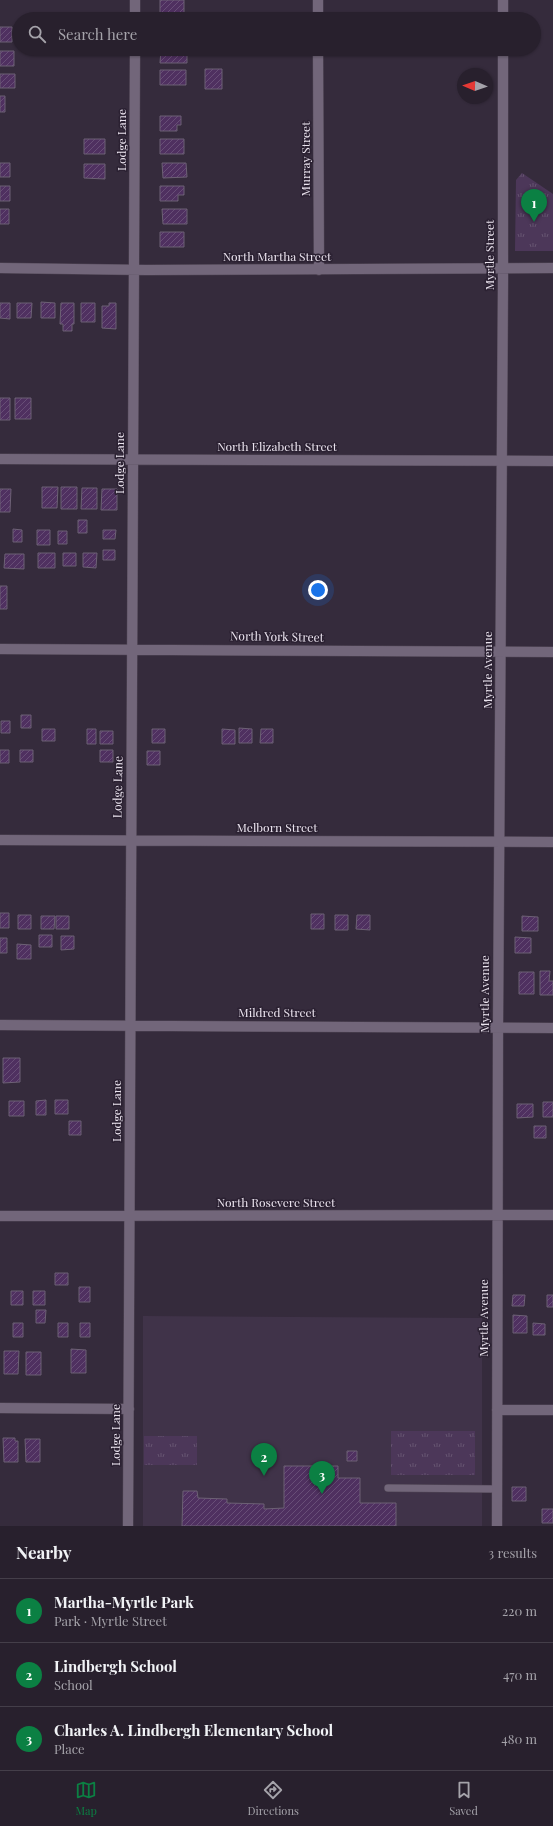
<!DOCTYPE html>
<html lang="en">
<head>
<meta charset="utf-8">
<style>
  body { margin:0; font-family:"Playfair Display",serif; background:#342d39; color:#f1f3f6 }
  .compass { position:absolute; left:457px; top:68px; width:36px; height:36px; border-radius:50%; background:#28202d; box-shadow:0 1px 3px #0004; rotate:272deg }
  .you { position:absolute; left:318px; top:590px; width:14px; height:14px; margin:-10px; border:3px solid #fff; border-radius:50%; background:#1a73e8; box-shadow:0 0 0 6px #1a73e833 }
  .badge { display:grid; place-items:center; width:26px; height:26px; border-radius:50%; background:#0b8043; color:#fff; font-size:13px; font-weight:700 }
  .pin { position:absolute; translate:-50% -33px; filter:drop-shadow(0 1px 2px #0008) }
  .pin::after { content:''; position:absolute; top:21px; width:14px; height:12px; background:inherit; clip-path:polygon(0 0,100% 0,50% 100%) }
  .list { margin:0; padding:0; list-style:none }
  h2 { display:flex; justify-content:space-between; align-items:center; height:52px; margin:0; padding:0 16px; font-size:17px }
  h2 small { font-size:13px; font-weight:400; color:#a5a3aa }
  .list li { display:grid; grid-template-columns:26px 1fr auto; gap:12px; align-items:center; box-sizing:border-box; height:64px; padding:0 16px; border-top:1px solid #443e49 }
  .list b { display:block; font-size:15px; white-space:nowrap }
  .list p { margin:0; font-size:13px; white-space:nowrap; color:#a5a3aa }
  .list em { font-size:13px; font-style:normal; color:#a5a3aa }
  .icon { flex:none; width:22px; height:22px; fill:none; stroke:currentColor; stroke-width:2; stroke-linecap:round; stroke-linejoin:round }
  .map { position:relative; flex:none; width:553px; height:1526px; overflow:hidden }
  .search { position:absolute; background:#28202d; box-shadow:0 1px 3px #0004; left:12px; right:12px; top:12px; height:44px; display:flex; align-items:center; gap:10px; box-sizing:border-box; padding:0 14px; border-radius:22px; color:#a5a3aa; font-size:15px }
  .sheet { height:244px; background:#28202d }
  nav { display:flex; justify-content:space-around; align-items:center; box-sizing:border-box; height:56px; border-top:1px solid #443e49; background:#28202d; font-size:11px; color:#a5a3aa }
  nav a { display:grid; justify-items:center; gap:2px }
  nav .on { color:#0b8043 }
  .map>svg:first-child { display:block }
  .built { fill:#403349 }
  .park { fill:url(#park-tufts) }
  .building { fill:url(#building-hatch); stroke:#6d6175 }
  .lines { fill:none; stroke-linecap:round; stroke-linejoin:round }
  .lane-casing { stroke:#534958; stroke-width:8 }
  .street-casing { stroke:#534958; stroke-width:11 }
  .lane { stroke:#72667a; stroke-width:7 }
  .street { stroke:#72667a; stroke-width:10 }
  .labels { text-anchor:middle; stroke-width:3; stroke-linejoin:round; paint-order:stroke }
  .street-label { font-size:12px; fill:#ebe4ef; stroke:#2b2132 }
</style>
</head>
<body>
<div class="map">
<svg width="553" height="1526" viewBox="0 0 553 1526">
  <defs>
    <pattern id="park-tufts" width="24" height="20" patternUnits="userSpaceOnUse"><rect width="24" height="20" fill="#4c3759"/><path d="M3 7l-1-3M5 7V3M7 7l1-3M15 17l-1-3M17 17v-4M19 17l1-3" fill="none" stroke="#665471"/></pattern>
    <pattern id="building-hatch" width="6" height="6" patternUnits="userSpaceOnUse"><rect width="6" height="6" fill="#4f3060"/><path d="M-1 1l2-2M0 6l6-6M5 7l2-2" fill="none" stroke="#684e77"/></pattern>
  </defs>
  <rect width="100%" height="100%" fill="#352b3c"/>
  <path class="built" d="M 143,1316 L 482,1318 L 482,1526 L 143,1526 Z"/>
  <path class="park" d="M 522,173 L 553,194 L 553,251 L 515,251 L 516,180 Z
    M 391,1431 L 475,1431 L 475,1475 L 391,1475 Z
    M 144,1436 L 197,1436 L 197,1465 L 144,1465 Z"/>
  <path class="building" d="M 160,0 L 184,0 L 184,15 L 160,15 Z
    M 0,27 L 12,27 L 12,42 L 0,42 Z
    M 161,49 L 187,49 L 187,63 L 160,63 Z
    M 0,51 L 14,51 L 14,66 L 0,66 Z
    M 205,69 L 222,69 L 222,89 L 205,89 Z
    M 160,70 L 186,70 L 186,85 L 160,85 Z
    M 0,74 L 15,74 L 15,88 L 0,88 Z
    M 0,96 L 5,96 L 5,112 L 0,112 Z
    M 160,116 L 181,116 L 181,125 L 177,125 L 177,131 L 160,131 Z
    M 84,139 L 105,139 L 105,154 L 84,154 Z
    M 160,139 L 184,139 L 184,154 L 160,154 Z
    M 0,163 L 10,163 L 10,177 L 0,177 Z
    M 162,163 L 186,163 L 187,177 L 163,178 Z
    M 84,164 L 105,164 L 105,179 L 84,178 Z
    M 0,186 L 10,186 L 10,201 L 0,201 Z
    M 160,186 L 184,186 L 184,195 L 178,195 L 178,201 L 160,201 Z
    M 0,209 L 9,209 L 9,224 L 0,224 Z
    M 162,209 L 187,209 L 187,224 L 163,224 Z
    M 160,232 L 184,232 L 184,247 L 160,247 Z
    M 41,302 L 55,303 L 55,318 L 41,318 Z
    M 0,303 L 10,303 L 10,319 L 0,318 Z
    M 17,303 L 32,303 L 31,318 L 17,318 Z
    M 61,303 L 74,303 L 74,324 L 72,324 L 72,331 L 63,331 L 63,324 L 60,324 Z
    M 81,303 L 95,303 L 95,322 L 81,322 Z
    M 109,303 L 116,303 L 116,329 L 102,328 L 102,306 L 109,306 Z
    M 0,398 L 10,398 L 10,420 L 0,420 Z
    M 15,398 L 31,398 L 31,419 L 15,419 Z
    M 42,487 L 58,487 L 57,508 L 42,508 Z
    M 61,487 L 77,487 L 77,509 L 61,509 Z
    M 82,488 L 97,488 L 97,509 L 81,509 Z
    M 0,489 L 11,489 L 10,512 L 0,512 Z
    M 102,489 L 117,489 L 117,510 L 101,510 Z
    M 78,520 L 87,520 L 87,533 L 78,533 Z
    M 13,529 L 22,530 L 22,542 L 13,542 Z
    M 37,530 L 50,530 L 50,545 L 37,545 Z
    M 103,530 L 116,530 L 115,539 L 103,539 Z
    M 58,531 L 67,531 L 67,544 L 58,544 Z
    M 103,550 L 115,550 L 115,560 L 103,560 Z
    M 38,553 L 55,553 L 55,568 L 38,568 Z
    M 63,553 L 76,553 L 76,566 L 63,566 Z
    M 83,553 L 97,553 L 96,568 L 83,567 Z
    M 5,554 L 24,554 L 24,569 L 4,568 Z
    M 0,586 L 7,586 L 7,609 L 0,609 Z
    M 21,715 L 31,715 L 31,728 L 21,728 Z
    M 1,721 L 10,721 L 10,733 L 1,733 Z
    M 239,728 L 252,729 L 252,743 L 239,743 Z
    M 42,729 L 55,729 L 55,741 L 42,741 Z
    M 87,729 L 96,729 L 96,744 L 87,744 Z
    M 152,729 L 165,729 L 165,743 L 152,743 Z
    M 222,729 L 235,730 L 235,744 L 222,744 Z
    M 261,729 L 273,729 L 273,743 L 260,743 Z
    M 100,731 L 113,731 L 113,744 L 100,744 Z
    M 0,750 L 9,750 L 9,763 L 0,763 Z
    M 20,750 L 33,750 L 33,762 L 20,762 Z
    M 100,750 L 113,750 L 113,762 L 100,762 Z
    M 147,751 L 160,751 L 160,765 L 147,765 Z
    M 0,913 L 9,913 L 9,928 L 0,928 Z
    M 311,914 L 324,914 L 324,929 L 311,929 Z
    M 18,915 L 31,915 L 31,929 L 18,929 Z
    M 335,915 L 348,915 L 348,930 L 335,930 Z
    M 357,915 L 370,915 L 370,930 L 356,929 Z
    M 41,916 L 55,916 L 54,929 L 41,929 Z
    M 56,916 L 69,916 L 69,929 L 56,929 Z
    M 522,916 L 538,917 L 538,931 L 522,931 Z
    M 39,935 L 52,935 L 52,947 L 39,947 Z
    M 61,936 L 74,936 L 74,949 L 61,950 Z
    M 515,937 L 531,938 L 531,953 L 515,953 Z
    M 0,938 L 7,938 L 7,953 L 0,953 Z
    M 17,944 L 31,945 L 31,959 L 17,959 Z
    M 540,971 L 550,971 L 549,981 L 553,981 L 553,995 L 540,995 Z
    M 519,972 L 534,972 L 534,994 L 519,994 Z
    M 3,1058 L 20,1058 L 20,1082 L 3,1083 Z
    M 46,1100 L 46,1115 L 36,1115 L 36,1101 Z
    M 55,1100 L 68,1100 L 68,1114 L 55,1114 Z
    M 9,1101 L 24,1101 L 24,1116 L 9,1116 Z
    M 543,1102 L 553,1102 L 553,1117 L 543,1117 Z
    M 517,1104 L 533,1104 L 533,1117 L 517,1118 Z
    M 69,1121 L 81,1121 L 81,1135 L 69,1135 Z
    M 534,1126 L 546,1126 L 546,1138 L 534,1138 Z
    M 55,1273 L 68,1273 L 68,1285 L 55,1285 Z
    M 79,1287 L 90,1287 L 90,1302 L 79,1302 Z
    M 11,1291 L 23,1291 L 23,1305 L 11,1305 Z
    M 33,1291 L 45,1291 L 45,1305 L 33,1305 Z
    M 513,1295 L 525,1295 L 524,1306 L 512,1306 Z
    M 547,1295 L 553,1295 L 553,1307 L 547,1307 Z
    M 36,1310 L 46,1310 L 45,1323 L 36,1323 Z
    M 513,1315 L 527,1316 L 527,1333 L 513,1333 Z
    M 13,1323 L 23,1323 L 23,1337 L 13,1337 Z
    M 58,1323 L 68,1323 L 68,1337 L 58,1337 Z
    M 80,1323 L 90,1323 L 90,1337 L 80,1337 Z
    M 533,1323 L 545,1324 L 545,1335 L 533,1335 Z
    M 71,1349 L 86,1350 L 86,1373 L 71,1373 Z
    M 4,1351 L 19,1351 L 18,1374 L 4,1374 Z
    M 26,1352 L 41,1352 L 41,1375 L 26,1375 Z
    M 3,1438 L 15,1438 L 15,1441 L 18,1441 L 18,1462 L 4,1462 Z
    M 25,1439 L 40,1439 L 40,1462 L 26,1462 Z
    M 347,1451 L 357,1451 L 357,1461 L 347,1461 Z
    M 284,1466 L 338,1466 L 338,1478 L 360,1478 L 360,1503 L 396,1503 L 396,1526 L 182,1526 L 183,1491 L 197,1491 L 198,1498 L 227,1499 L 227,1503 L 264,1504 L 264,1509 L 284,1508 Z
    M 512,1487 L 526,1487 L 526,1501 L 512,1501 Z
    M 542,1509 L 553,1509 L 553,1523 L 542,1523 Z"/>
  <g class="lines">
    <g class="lane-casing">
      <path id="lane" d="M 388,1488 L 497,1489"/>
    </g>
    <g class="street-casing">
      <path id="street" d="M 318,0 L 318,19
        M 503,0 L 503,19
        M 135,19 L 135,0
        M 318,49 L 319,270
        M 0,268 L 147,270 L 553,268
        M 0,459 L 553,461
        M 0,649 L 553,652
        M 0,840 L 553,842
        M 0,1025 L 553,1028
        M 0,1216 L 553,1215
        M 0,1408 L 129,1409
        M 497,1410 L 553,1410
        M 128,1526 L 135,49
        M 497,1526 L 498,1027 L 503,282 L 503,49"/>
    </g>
    <use href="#lane" class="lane"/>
    <use href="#street" class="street"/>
  </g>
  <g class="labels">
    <g class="street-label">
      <text transform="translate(122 140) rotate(-90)" y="4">Lodge Lane</text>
      <text transform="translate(306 159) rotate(-90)" y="4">Murray Street</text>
      <text transform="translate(490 255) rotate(-90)" y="4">Myrtle Street</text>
      <text x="277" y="261">North Martha Street</text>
      <text x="277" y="451">North Elizabeth Street</text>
      <text transform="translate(120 463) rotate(-90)" y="4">Lodge Lane</text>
      <text transform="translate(277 637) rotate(1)" y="4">North York Street</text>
      <text transform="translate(488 670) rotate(-90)" y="4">Myrtle Avenue</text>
      <text transform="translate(118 787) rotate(-89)" y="4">Lodge Lane</text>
      <text x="277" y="832">Melborn Street</text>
      <text transform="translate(485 994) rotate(-90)" y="4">Myrtle Avenue</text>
      <text x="277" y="1017">Mildred Street</text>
      <text transform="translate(117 1111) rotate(-90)" y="4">Lodge Lane</text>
      <text x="276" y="1207">North Rosevere Street</text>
      <text transform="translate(484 1318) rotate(-90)" y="4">Myrtle Avenue</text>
      <text transform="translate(116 1435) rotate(-90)" y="4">Lodge Lane</text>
    </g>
  </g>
</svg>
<svg class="compass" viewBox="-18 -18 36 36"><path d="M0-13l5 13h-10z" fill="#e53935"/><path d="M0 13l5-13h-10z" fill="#a5a3aa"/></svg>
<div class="you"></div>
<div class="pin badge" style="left:534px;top:222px">1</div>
<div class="pin badge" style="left:264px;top:1476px">2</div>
<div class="pin badge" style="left:322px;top:1494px">3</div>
<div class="search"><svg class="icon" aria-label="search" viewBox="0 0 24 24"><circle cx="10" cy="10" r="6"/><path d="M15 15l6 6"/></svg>Search here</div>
</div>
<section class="sheet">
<h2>Nearby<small>3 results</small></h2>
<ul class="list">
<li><span class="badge">1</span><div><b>Martha-Myrtle Park</b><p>Park · Myrtle Street</p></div><em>220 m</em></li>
<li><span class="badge">2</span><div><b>Lindbergh School</b><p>School</p></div><em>470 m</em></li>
<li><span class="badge">3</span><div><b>Charles A. Lindbergh Elementary School</b><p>Place</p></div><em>480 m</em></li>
</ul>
</section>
<nav>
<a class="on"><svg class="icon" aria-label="map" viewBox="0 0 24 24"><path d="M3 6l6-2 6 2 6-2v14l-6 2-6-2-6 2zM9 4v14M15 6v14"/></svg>Map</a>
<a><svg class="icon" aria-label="directions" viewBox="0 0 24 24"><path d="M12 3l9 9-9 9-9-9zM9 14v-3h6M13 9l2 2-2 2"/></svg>Directions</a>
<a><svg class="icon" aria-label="saved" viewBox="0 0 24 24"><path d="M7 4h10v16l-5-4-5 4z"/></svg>Saved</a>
</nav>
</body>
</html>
